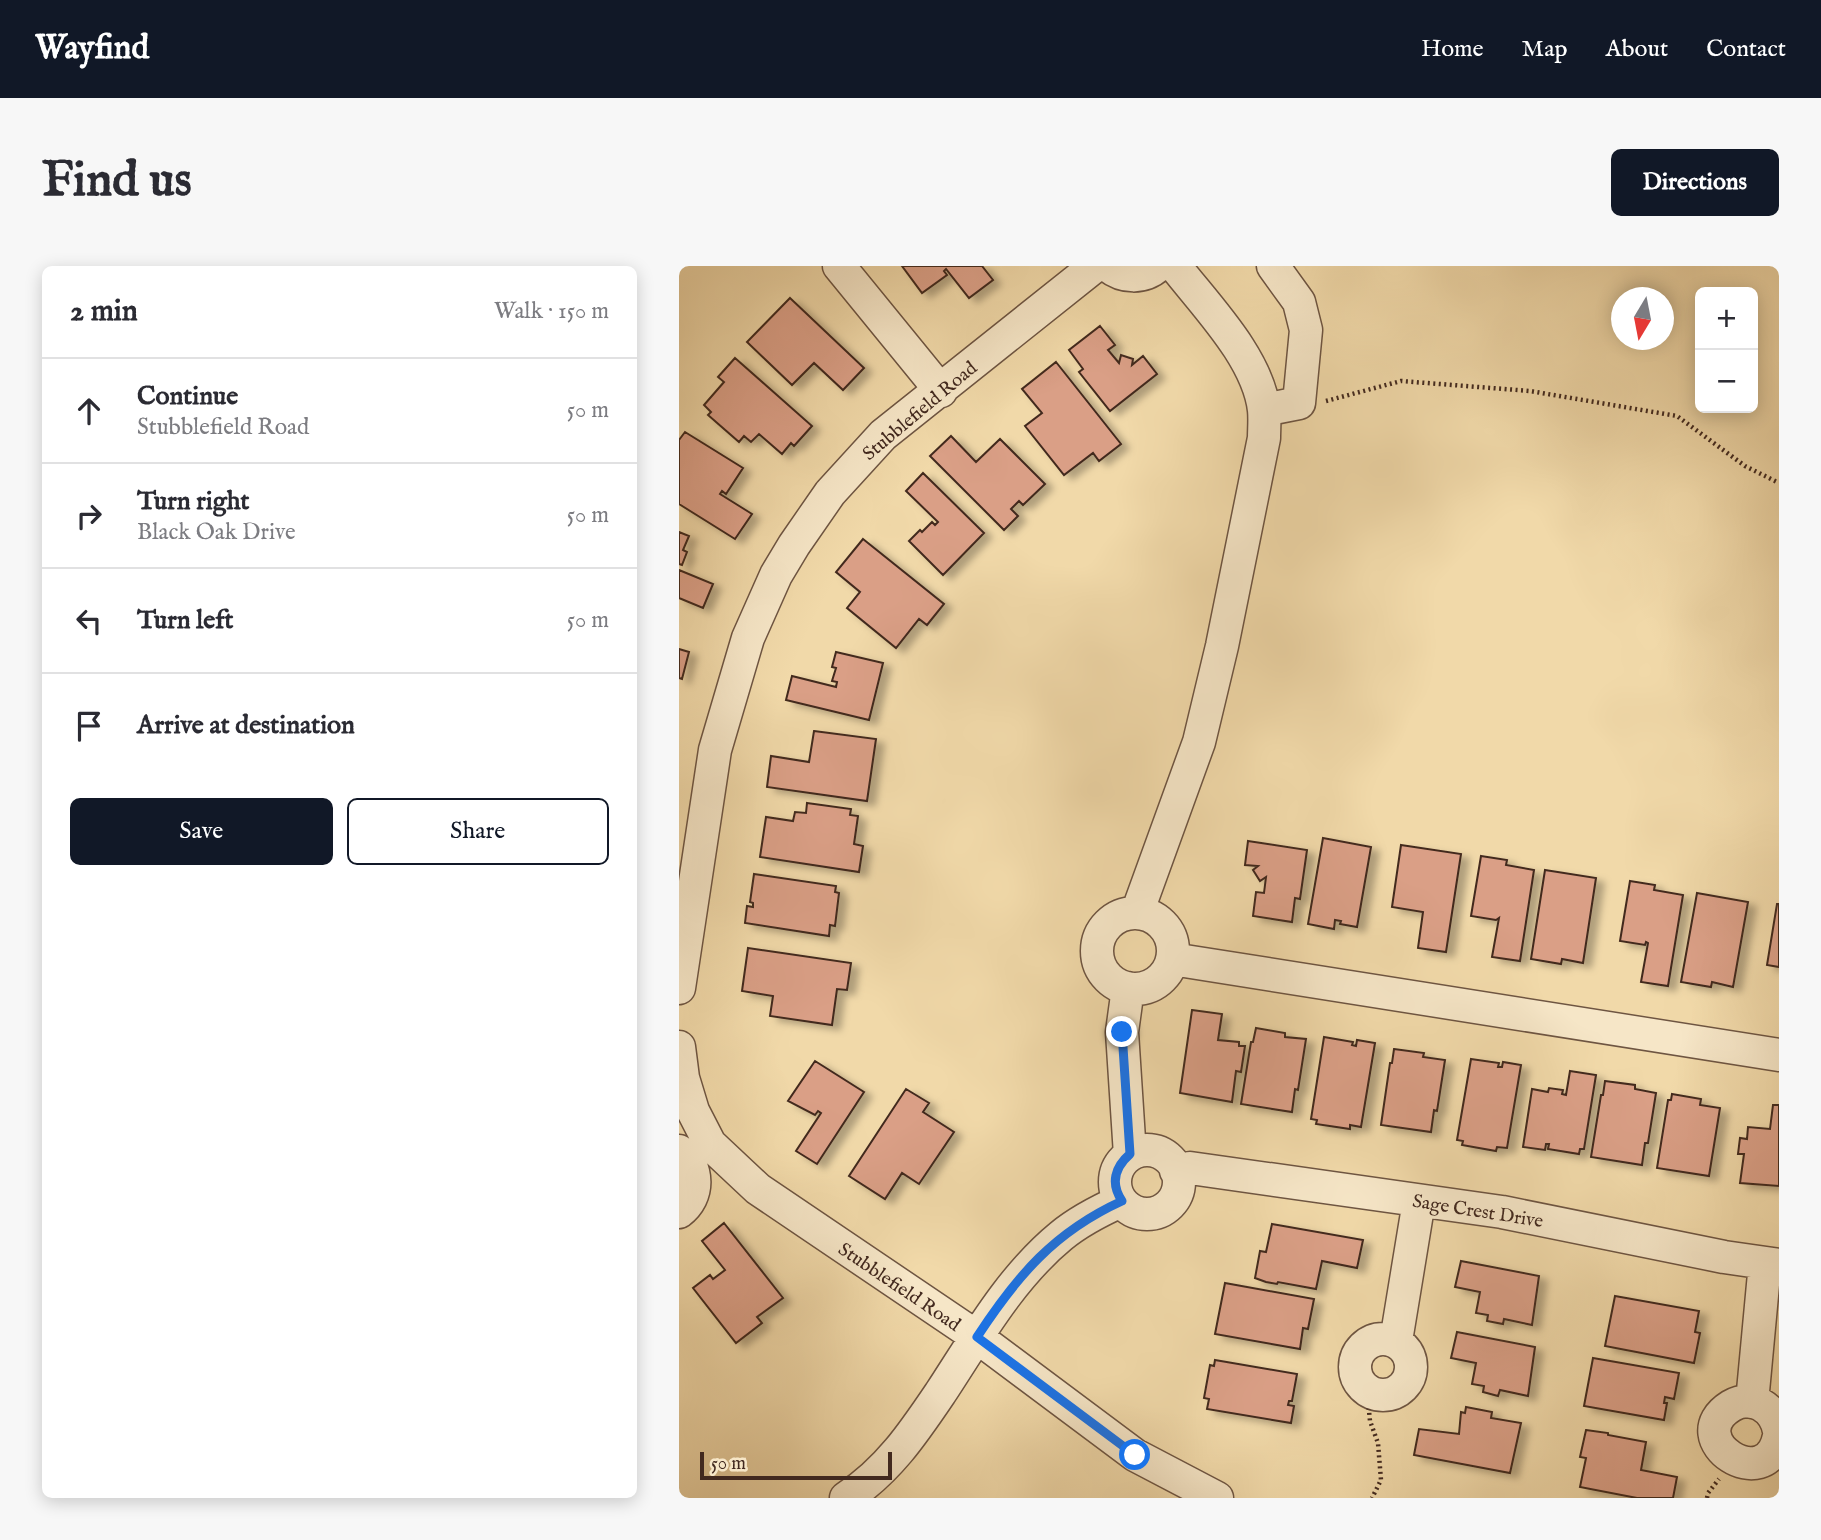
<!DOCTYPE html>
<html lang="en">
<head>
<meta charset="utf-8">
<style>
  body { margin:0; font-family:"IM FELL English",serif; background:#f7f7f7; color:#2b2b33 }
  .controls { position:absolute; right:21px; top:21px; display:grid; overflow:hidden; border-radius:10px; box-shadow:0 4px 18px #0003 }
  .controls button { width:63px; height:63px; display:grid; place-items:center; padding:0; border:0; border-bottom:2px solid #e1e1e2; background:#fff; color:#2b2b33; font:35px sans-serif }
  .compass { position:absolute; left:932px; top:21px; width:63px; height:63px; border-radius:50%; background:#fff; box-shadow:0 4px 18px #0003; rotate:190deg }
  .scale { position:absolute; left:21px; bottom:18px; width:192px; box-sizing:border-box; padding-left:7px; border:4px solid #42291f; border-top:0; font-size:19px; line-height:24px; white-space:nowrap; color:#42291f; -webkit-text-stroke:5px #f6e6c7; paint-order:stroke }
  .stop { position:absolute; width:21px; height:21px; margin:-16px; border:5px solid #1a73e8; border-radius:50%; background:#fff }
  .stop.end { background:#1a73e8; border-color:#fff; box-shadow:0 2px 7px #0008 }
  .list { margin:0; padding:0; list-style:none }
  h2 { display:flex; justify-content:space-between; align-items:center; height:91px; margin:0; padding:0 28px; font-size:30px }
  h2 small { font-size:23px; font-weight:400; color:#7c7c81 }
  .list li { display:grid; grid-template-columns:46px 1fr auto; gap:21px; align-items:center; box-sizing:border-box; height:105px; padding:0 28px; border-top:2px solid #e1e1e2 }
  .list b { display:block; font-size:26px; white-space:nowrap }
  .list p { margin:0; font-size:23px; white-space:nowrap; color:#7c7c81 }
  .list em { font-size:23px; font-style:normal; color:#7c7c81 }
  .actions { display:flex; gap:14px; padding:21px 28px }
  .actions a { flex:1; padding:16px 0; border:2px solid #111827; border-radius:10px; text-align:center; font-size:24px; color:#111827 }
  .actions .main { background:#111827; color:#fff }
  .icon { flex:none; width:38px; height:38px; fill:none; stroke:currentColor; stroke-width:2; stroke-linecap:round; stroke-linejoin:round }
  .map { position:relative; flex:none; width:1100px; height:1232px; overflow:hidden; border-radius:10px }
  header { display:flex; align-items:center; gap:42px; box-sizing:border-box; height:98px; padding:0 35px; background:#111827; color:#fff }
  header strong { font-size:33px }
  nav { display:flex; gap:38px; margin-inline-start:auto; font-size:24px }
  .intro { display:flex; align-items:center; justify-content:space-between; box-sizing:border-box; height:168px; padding:0 42px }
  h1 { margin:0; font-size:49px }
  .button { padding:18px 32px; border-radius:10px; background:#111827; color:#fff; font-size:24px; font-weight:700 }
  main { display:flex; gap:42px; padding:0 42px }
  aside { flex:1; background:#fff; border-radius:10px; box-shadow:0 4px 18px #0003 }
  .map>svg:first-child { display:block }
  .building { fill:#da9f86; stroke:#42291f; stroke-width:2; filter:url(#shadow) }
  .lines { fill:none; stroke-linecap:round; stroke-linejoin:round }
  .minor-casing { stroke:#6e5542; stroke-width:35 }
  .path { stroke:#42291f; stroke-width:4.5; stroke-dasharray:2 3.5; stroke-linecap:butt }
  .minor { stroke:#f6e6c7; stroke-width:32 }
  .route { stroke:#1a73e8; stroke-width:9 }
  .labels { text-anchor:middle; stroke-width:6; stroke-linejoin:round; paint-order:stroke }
  .street-label { font-size:19px; fill:#42291f; stroke:#f6e6c7 }
</style>
</head>
<body>
<header>
<strong>Wayfind</strong>
<nav><a>Home</a><a>Map</a><a>About</a><a>Contact</a></nav>
</header>
<div class="intro"><h1>Find us</h1><a class="button">Directions</a></div>
<main>
<aside>
<h2>2 min<small>Walk · 150 m</small></h2>
<ul class="list">
<li><svg class="icon" aria-label="ahead" viewBox="0 0 24 24"><path d="M12 20V5M6 11l6-6 6 6"/></svg><div><b>Continue</b><p>Stubblefield Road</p></div><em>50 m</em></li>
<li><svg class="icon" aria-label="right" viewBox="0 0 24 24"><path d="M7 20v-9h11M14 6l5 5-5 5"/></svg><div><b>Turn right</b><p>Black Oak Drive</p></div><em>50 m</em></li>
<li><svg class="icon" aria-label="left" viewBox="0 0 24 24"><path d="M17 20v-9H6M10 6l-5 5 5 5"/></svg><div><b>Turn left</b></div><em>50 m</em></li>
<li><svg class="icon" aria-label="arrive" viewBox="0 0 24 24"><path d="M6 21V4h12l-3 4 3 4H6"/></svg><div><b>Arrive at destination</b></div></li>
</ul>
<div class="actions"><a class="main">Save</a><a>Share</a></div>
</aside>
<div class="map">
<svg width="1100" height="1232" viewBox="0 0 1100 1232">
  <defs>
    <filter id="shadow"><feDropShadow dx="8" dy="4.5" stdDeviation="3.5" flood-color="#0004"/></filter>
  </defs>
  <rect width="100%" height="100%" fill="#f1d9a9"/>
  <filter id="stains"><feTurbulence type="fractalNoise" baseFrequency=".00286" numOctaves="4"/><feColorMatrix values="0 0 0 0 .2 0 0 0 0 .09 0 0 0 0 .02 0 0 0 .5 -.17"/></filter>
  <radialGradient id="worn" r=".72"><stop offset=".6" stop-color="#630" stop-opacity="0"/><stop offset="1" stop-color="#630" stop-opacity=".3"/></radialGradient>
  <path class="building" d="M 223,0 L 303,0 L 314,14 L 290,32 L 267,3 L 265,5 L 268,9 L 243,27 Z
    M 111,32 L 185,102 L 164,124 L 135,97 L 113,119 L 68,76 Z
    M 421,60 L 436,79 L 429,84 L 440,97 L 442,89 L 454,93 L 453,99 L 464,90 L 478,108 L 431,145 L 400,106 L 404,103 L 390,84 Z
    M 56,92 L 133,160 L 115,180 L 112,177 L 103,188 L 80,168 L 72,176 L 65,170 L 60,176 L 29,149 L 32,146 L 25,139 L 45,116 L 39,111 Z
    M 377,96 L 442,178 L 420,195 L 414,187 L 385,209 L 346,160 L 363,147 L 343,123 Z
    M 6,166 L 64,202 L 47,228 L 43,225 L 41,228 L 73,248 L 56,273 L 0,238 L 0,174 Z
    M 272,170 L 297,196 L 321,173 L 366,218 L 344,239 L 340,235 L 332,243 L 339,250 L 325,264 L 251,190 Z
    M 244,207 L 305,267 L 264,309 L 230,275 L 241,264 L 243,266 L 253,256 L 256,259 L 259,256 L 227,225 Z
    M 0,266 L 10,270 L 4,284 L 8,286 L 3,299 L 0,298 Z
    M 184,273 L 265,338 L 248,359 L 240,353 L 217,382 L 168,342 L 181,326 L 157,306 Z
    M 0,304 L 34,318 L 24,342 L 0,332 Z
    M 0,383 L 10,386 L 3,413 L 0,412 Z
    M 157,386 L 204,397 L 190,454 L 107,434 L 113,410 L 157,421 L 158,416 L 153,415 L 157,402 L 153,401 Z
    M 135,465 L 197,473 L 188,535 L 88,521 L 92,490 L 130,496 Z
    M 128,537 L 172,543 L 171,549 L 179,550 L 175,578 L 184,580 L 180,606 L 81,591 L 87,551 L 114,555 L 116,546 L 127,547 Z
    M 644,572 L 692,581 L 678,661 L 661,658 L 662,655 L 656,654 L 655,663 L 629,658 Z
    M 569,575 L 628,584 L 621,633 L 616,632 L 613,656 L 574,650 L 577,626 L 585,627 L 587,611 L 581,615 L 574,604 L 579,600 L 566,599 Z
    M 722,579 L 782,588 L 767,686 L 739,682 L 744,646 L 713,641 Z
    M 802,590 L 828,594 L 827,599 L 855,604 L 841,695 L 813,691 L 820,652 L 817,654 L 792,650 Z
    M 866,604 L 917,612 L 904,697 L 883,693 L 882,698 L 852,693 Z
    M 75,608 L 157,620 L 156,626 L 160,627 L 156,660 L 151,659 L 150,670 L 66,657 L 68,640 L 74,641 L 74,637 L 71,636 Z
    M 951,615 L 976,619 L 975,624 L 1004,629 L 989,720 L 962,716 L 969,677 L 967,676 L 966,679 L 941,675 Z
    M 1018,627 L 1069,636 L 1054,721 L 1033,716 L 1032,721 L 1002,716 Z
    M 1098,638 L 1100,638 L 1100,701 L 1088,699 Z
    M 69,682 L 172,697 L 168,724 L 158,723 L 153,759 L 91,750 L 94,730 L 63,725 Z
    M 513,744 L 543,748 L 539,774 L 560,776 L 560,780 L 566,780 L 562,806 L 557,805 L 553,836 L 501,827 Z
    M 577,762 L 606,767 L 606,771 L 627,773 L 619,824 L 616,823 L 613,846 L 562,838 L 572,776 L 574,776 Z
    M 645,771 L 674,776 L 673,779 L 677,780 L 678,774 L 696,777 L 682,861 L 671,859 L 671,863 L 637,858 L 638,854 L 632,853 Z
    M 715,783 L 745,787 L 744,791 L 766,794 L 758,845 L 755,844 L 752,866 L 702,859 L 711,797 L 713,797 Z
    M 792,793 L 820,797 L 819,801 L 823,801 L 824,796 L 842,799 L 828,882 L 818,881 L 817,885 L 783,879 L 784,875 L 778,874 Z
    M 136,795 L 185,826 L 138,898 L 117,885 L 142,847 L 139,845 L 136,849 L 109,835 Z
    M 891,805 L 917,809 L 905,883 L 901,883 L 900,888 L 869,883 L 870,878 L 867,878 L 866,884 L 844,881 L 853,823 L 869,826 L 870,822 L 884,824 L 883,828 L 887,829 Z
    M 926,815 L 956,819 L 956,823 L 977,827 L 969,877 L 966,877 L 963,899 L 912,891 L 922,829 L 924,829 Z
    M 227,823 L 250,837 L 244,846 L 275,866 L 240,918 L 223,907 L 206,933 L 170,910 Z
    M 993,828 L 1022,833 L 1021,839 L 1041,842 L 1030,910 L 978,902 L 989,834 L 992,834 Z
    M 1094,839 L 1100,839 L 1100,920 L 1061,917 L 1065,888 L 1059,888 L 1061,872 L 1068,873 L 1069,861 L 1091,863 Z
    M 45,957 L 104,1032 L 78,1051 L 83,1057 L 57,1077 L 14,1022 L 31,1009 L 34,1013 L 46,1004 L 23,975 Z
    M 593,958 L 684,974 L 678,1002 L 643,995 L 637,1023 L 599,1016 L 598,1018 L 587,1016 L 576,1012 L 581,985 L 587,986 Z
    M 782,995 L 860,1010 L 853,1059 L 825,1053 L 824,1058 L 808,1055 L 809,1049 L 797,1047 L 801,1026 L 776,1021 Z
    M 546,1017 L 635,1033 L 629,1063 L 624,1062 L 621,1083 L 536,1068 Z
    M 936,1030 L 1020,1045 L 1016,1066 L 1021,1067 L 1015,1097 L 926,1080 Z
    M 778,1066 L 856,1081 L 849,1130 L 821,1124 L 819,1130 L 804,1126 L 805,1120 L 793,1118 L 797,1097 L 772,1092 Z
    M 914,1092 L 1000,1107 L 995,1133 L 986,1131 L 985,1137 L 988,1137 L 985,1154 L 905,1140 Z
    M 536,1094 L 618,1108 L 613,1135 L 610,1135 L 609,1139 L 615,1140 L 612,1157 L 528,1143 L 530,1133 L 525,1132 L 531,1099 L 535,1100 Z
    M 787,1141 L 813,1146 L 812,1152 L 842,1157 L 831,1207 L 735,1189 L 740,1163 L 780,1168 L 782,1146 L 786,1147 Z
    M 907,1164 L 929,1167 L 929,1169 L 967,1176 L 962,1204 L 998,1211 L 994,1232 L 958,1232 L 901,1221 L 907,1192 L 901,1191 Z"/>
  <g class="lines">
    <g class="minor-casing">
      <path id="minor" d="M 160,0 L 262,125
        M 429,0 C 444,12 464,13 479,0
        M 585,144 L 620,137 L 627,64 L 620,36 L 594,0
        M 458,647 L 520,476 L 543,380 L 585,172 C 585,163 586,153 585,144 C 579,92 527,40 496,0
        M418 685a38 38 0 1 1 76 0a38 38 0 1 1-76 0Z
        M 493,693 L 1100,789
        M 0,722 L 36,484 L 69,372 L 97,309 L 115,279 L 151,227 L 204,169 L 416,0
        M 449,722 L 443,766 L 451,889
        M 0,781 L 4,812 L 14,845 L 31,878 L 79,923 L 298,1071 L 456,1189 L 538,1232
        M436 916a32 32 0 1 1 64 0a32 32 0 1 1-64 0Z
        M 0,885 C 20,902 21,930 0,946
        M 497,905 L 511,902 L 823,946 L 1045,991 L 1100,999
        M676 1101a28 28 0 1 1 56 0a28 28 0 1 1-56 0Z
        M 717,1075 L 740,935
        M 1073,1136 L 1086,997
        M 1100,1165 C 1096,1142 1073,1127 1052,1140 C 999,1173 1088,1232 1100,1170
        M 167,1232 C 209,1205 235,1166 262,1126 C 298,1071 332,1011 382,970 C 400,955 422,944 442,935"/>
    </g>
    <path class="path" d="M 647,135 L 722,115 L 851,125 L 998,150 L 1066,200 L 1100,217
      M 688,1125 L 691,1155 L 699,1177 L 702,1214 L 693,1232
      M 1028,1232 L 1029,1227 L 1040,1213"/>
    <use href="#minor" class="minor"/>
  </g>
  <g class="lines">
    <path class="route" d="M 443,766 L 451,888 C 436,901 431,917 443,935 C 375,966 338,1010 298,1071 L 456,1189"/>
  </g>
  <g class="labels">
    <g class="street-label">
      <text transform="translate(240 144) rotate(-40)" y="7">Stubblefield Road</text>
      <text transform="translate(799 944) rotate(9)" y="7">Sage Crest Drive</text>
      <text transform="translate(221 1020) rotate(34)" y="7">Stubblefield Road</text>
    </g>
  </g>
  <rect width="100%" height="100%" filter="url(#stains)"/>
  <rect width="100%" height="100%" fill="url(#worn)"/>
</svg>
<div class="controls">
<button>+</button>
<button>−</button>
</div>
<svg class="compass" viewBox="-18 -18 36 36"><path d="M0-13l5 13h-10z" fill="#e53935"/><path d="M0 13l5-13h-10z" fill="#7c7c81"/></svg>
<div class="scale">50 m</div>
<div class="stop" style="left:456px;top:1189px"></div>
<div class="stop end" style="left:443px;top:766px"></div>
</div>
</main>
</body>
</html>
